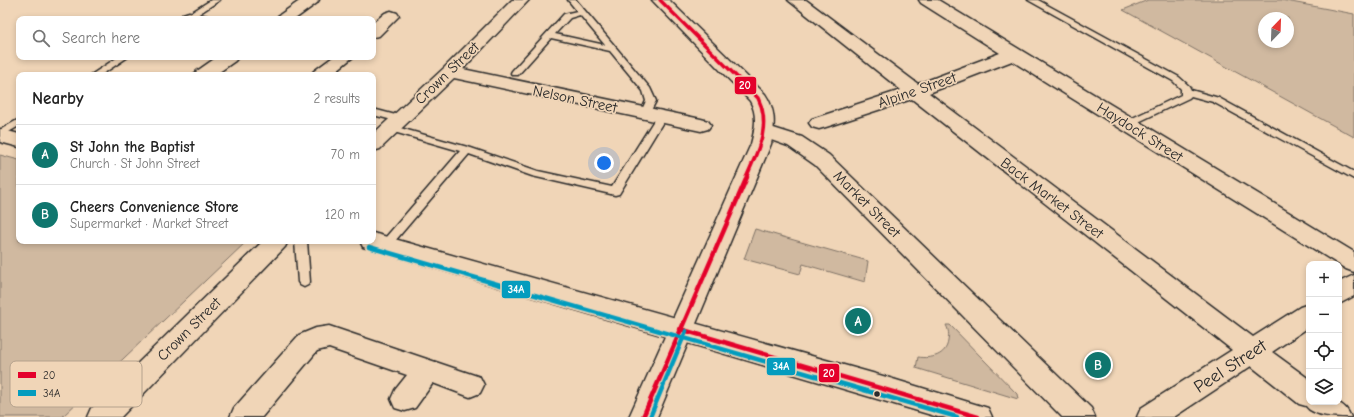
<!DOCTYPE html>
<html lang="en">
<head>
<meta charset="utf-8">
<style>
  body { margin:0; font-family:"Comic Neue",sans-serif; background:#f6f6f6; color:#222 }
  .controls { position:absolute; right:12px; bottom:12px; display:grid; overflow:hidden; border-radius:8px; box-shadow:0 2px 6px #0003 }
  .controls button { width:36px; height:36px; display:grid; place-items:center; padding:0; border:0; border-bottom:1px solid #e0e0e0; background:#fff; color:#222; font:20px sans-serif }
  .compass { position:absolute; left:1258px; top:12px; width:36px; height:36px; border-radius:50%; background:#fff; box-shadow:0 2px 6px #0003; rotate:23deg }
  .you { position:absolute; left:604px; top:163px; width:14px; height:14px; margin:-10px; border:3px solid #fff; border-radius:50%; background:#1a73e8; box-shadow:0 0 0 6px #1a73e833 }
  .badge { display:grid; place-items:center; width:26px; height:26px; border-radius:50%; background:#0f766e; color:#fff; font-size:13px; font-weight:700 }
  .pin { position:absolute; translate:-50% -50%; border:2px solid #fff; box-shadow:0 1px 4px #0006 }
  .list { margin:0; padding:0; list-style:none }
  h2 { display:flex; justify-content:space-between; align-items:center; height:52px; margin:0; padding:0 16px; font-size:17px }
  h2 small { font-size:13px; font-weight:400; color:#767676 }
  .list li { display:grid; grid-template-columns:26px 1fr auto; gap:12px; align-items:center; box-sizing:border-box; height:60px; padding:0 16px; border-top:1px solid #e0e0e0 }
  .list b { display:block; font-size:15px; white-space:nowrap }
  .list p { margin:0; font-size:13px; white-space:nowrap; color:#767676 }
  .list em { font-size:13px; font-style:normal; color:#767676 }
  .icon { flex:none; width:22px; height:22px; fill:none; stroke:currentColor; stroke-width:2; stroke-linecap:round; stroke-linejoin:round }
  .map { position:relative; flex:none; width:1354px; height:417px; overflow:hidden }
  .search { position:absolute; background:#fff; box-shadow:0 2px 6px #0003; left:16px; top:16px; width:360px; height:44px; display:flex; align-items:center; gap:10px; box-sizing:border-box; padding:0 14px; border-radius:8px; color:#767676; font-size:15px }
  .panel { position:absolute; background:#fff; box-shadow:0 2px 6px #0003; left:16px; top:72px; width:360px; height:172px; border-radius:8px }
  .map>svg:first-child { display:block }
  .green { fill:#d0b9a0; stroke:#7e7266; fill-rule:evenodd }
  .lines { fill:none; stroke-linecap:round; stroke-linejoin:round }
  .lane-casing { stroke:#2b2b2b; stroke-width:3 }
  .street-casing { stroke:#2b2b2b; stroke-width:3 }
  .secondary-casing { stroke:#2b2b2b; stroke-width:3 }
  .lane { fill:#f0d5b7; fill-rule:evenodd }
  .street { fill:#f0d5b7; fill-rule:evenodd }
  .secondary { fill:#f0d5b7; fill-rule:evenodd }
  .bus-1-far1-casing { stroke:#f0d5b7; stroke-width:6 }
  .bus-1-casing { stroke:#f0d5b7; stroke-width:8 }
  .bus-2-casing { stroke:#f0d5b7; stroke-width:8 }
  .bus-1-far1 { stroke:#e4002b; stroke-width:3.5 }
  .bus-1 { stroke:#e4002b; stroke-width:4.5 }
  .bus-2 { stroke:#049cbe; stroke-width:4.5 }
  .bus-dot { fill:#2b2b2b; stroke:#f0d5b7; stroke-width:1.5 }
  .labels { text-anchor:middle; stroke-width:3.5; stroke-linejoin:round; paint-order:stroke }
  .street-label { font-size:15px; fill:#2b2b2b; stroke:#f0d5b7 }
  .near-street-label { font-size:18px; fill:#2b2b2b; stroke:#f0d5b7 }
  .key { fill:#f0d5b7; stroke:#b5a28d; stroke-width:1 }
  .key-label { font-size:11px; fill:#2b2b2b }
  .line-badge { stroke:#f0d5b7; stroke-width:1.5 }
  .badge-label { font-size:11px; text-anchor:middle; font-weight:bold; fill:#fff }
</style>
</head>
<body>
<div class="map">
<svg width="1354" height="417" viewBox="0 0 1354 417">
  <rect width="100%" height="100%" fill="#f0d5b7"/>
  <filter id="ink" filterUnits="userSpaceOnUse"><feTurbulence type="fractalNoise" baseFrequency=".025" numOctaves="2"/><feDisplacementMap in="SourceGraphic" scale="8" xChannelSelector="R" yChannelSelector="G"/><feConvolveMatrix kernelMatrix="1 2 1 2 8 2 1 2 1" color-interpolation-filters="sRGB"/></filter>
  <g filter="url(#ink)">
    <path class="green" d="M 1148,0 L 1281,0 L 1354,14 L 1354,137 L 1123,10 ZM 1264,18 L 1288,18 L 1288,42 L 1264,42 Z
      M 0,155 L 19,160 L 19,241 L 247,241 L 62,417 L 0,417 Z
      M 755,229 L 868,261 L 865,282 L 803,264 L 800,274 L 744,259 Z
      M 946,325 L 950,325 L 1017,394 L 1018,399 L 916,368 L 918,357 C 931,359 946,356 948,341 C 949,334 949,331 946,325 Z"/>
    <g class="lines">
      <g class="lane-casing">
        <path id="lane" d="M 211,0 L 220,0 L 191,19 L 181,19 Z
          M 568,0 L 576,0 L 650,88 L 656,101 L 648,116 L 642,116 L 640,114 L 646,101 L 643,91 L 610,51 L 551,38 L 518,75 L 512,75 L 511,73 L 512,71 L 564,14 L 577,11 ZM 580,15 L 605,45 L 555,34 L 570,18 Z
          M 1028,0 L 1038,0 L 1179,77 L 1189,86 L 1191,90 L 1219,98 L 1354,172 L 1354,179 L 1213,102 L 1191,96 L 1189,98 L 1130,126 L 1124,126 L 1122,124 L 1124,122 L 1181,95 L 1181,89 L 1173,81 Z
          M 118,57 L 128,57 L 101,75 L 91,75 Z
          M 373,109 L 403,117 L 405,119 L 400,122 L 373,115 Z
          M 661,114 L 666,117 L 619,194 L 615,195 L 532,176 L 469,154 L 389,248 L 385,249 L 381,248 L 379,245 L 460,151 L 387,130 L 385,128 L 387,126 L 393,126 L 471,148 L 538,171 L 612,187 L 656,117 Z
          M 19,119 L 19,126 L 0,137 L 0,130 Z
          M 295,241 L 307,241 L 310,282 L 308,285 L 304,287 L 300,285 L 298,282 Z"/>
      </g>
      <g class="street-casing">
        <path id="street" d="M 301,0 L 319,0 L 317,3 L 295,19 L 276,19 L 278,16 Z
          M 512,0 L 529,0 L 463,69 L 701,119 L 708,121 L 711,125 L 708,129 L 701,131 L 454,78 L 380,149 L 373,151 L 373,134 L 444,68 Z
          M 788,0 L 806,0 L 918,84 L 1000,53 L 921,3 L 919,0 L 938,0 L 1354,252 L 1354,272 L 1346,269 L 1012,61 L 929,93 L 1253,337 L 1300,307 L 1309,304 L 1309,327 L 1272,352 L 1309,379 L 1309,402 C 1329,402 1342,396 1351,417 C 1336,417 1314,417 1306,406 L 1299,404 L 1251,366 L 1174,417 L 1137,417 L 1141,408 L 1232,350 L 912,99 L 826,127 L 819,129 L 812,127 L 809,123 L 812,119 L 901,90 Z
          M 391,11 L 397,13 L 399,16 L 379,36 L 373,37 L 373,23 L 385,13 Z
          M 189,12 L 207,16 L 209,19 L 182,19 L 181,17 L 183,14 Z
          M 217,57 L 238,57 L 235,61 L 215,75 L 194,75 L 197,71 Z
          M 333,57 L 353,57 L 331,75 L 311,75 L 314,71 Z
          M 764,125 L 802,137 L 829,155 L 1091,408 L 1095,417 L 1062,417 L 815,165 L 788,146 L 757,135 L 754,131 L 757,127 Z
          M 0,129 L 19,134 L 19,147 L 0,142 Z
          M 373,233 L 883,376 L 988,408 L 992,417 L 938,417 L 363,247 L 360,241 L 373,241 Z
          M 263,241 L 288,241 L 285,247 L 121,417 L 88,417 L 92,408 Z
          M 1354,275 L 1354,296 L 1339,304 L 1339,282 Z
          M 329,326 L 480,377 L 484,385 L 480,393 L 470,397 L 433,383 L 415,408 L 405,411 L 395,408 L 391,399 L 395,390 L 407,375 L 329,348 L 317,351 L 262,417 L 230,417 L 234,408 L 299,335 L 316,328 Z"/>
      </g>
      <g class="secondary-casing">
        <path id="secondary" d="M 652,0 L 669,0 L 765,94 C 776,110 775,125 771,144 L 657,417 L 629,417 L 751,144 C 755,129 758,115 750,101 Z"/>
      </g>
      <use href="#lane" class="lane"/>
      <use href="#street" class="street"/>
      <use href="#secondary" class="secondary"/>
      <g class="bus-1-far1-casing">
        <path id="bus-1-far1" d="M 660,0 L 758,98 C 772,126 757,152 746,178"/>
      </g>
      <g class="bus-1-casing">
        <path id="bus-1" d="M 680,329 L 978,417
          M 643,417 L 747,177"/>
      </g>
      <g class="bus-2-casing">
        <path id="bus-2" d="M 369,247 L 957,417
          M 650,417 L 686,331"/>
      </g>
      <use href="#bus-1-far1" class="bus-1-far1"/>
      <use href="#bus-1" class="bus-1"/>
      <use href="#bus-2" class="bus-2"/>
    </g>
  </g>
  <circle class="bus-dot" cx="877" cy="394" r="3.5"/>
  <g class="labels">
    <g class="street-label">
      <text transform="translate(447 73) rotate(-44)" y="5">Crown Street</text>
      <text transform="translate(917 90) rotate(-19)" y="5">Alpine Street</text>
      <text transform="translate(575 99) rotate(12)" y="5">Nelson Street</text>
      <text transform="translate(1140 132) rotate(32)" y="5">Haydock Street</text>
      <text transform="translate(1052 198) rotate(37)" y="5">Back Market Street</text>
      <text transform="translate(867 204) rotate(45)" y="5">Market Street</text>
      <text transform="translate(189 329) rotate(-45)" y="5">Crown Street</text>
    </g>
    <g class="near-street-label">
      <text transform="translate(1230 366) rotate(-33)" y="6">Peel Street</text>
    </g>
  </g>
  <rect x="10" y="361" width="132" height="46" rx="6" class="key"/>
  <rect x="18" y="372" width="18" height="6" fill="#e4002b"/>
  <rect x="18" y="390" width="18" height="6" fill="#049cbe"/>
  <g class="key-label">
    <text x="43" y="379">20</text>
    <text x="43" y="397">34A</text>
  </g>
  <g class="line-badge">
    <rect x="734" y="76" width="23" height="19" rx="4" fill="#e4002b"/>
    <rect x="501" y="280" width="30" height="19" rx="4" fill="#049cbe"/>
    <rect x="766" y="357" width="30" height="19" rx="4" fill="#049cbe"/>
    <rect x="818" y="363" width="22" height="20" rx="4" fill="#e4002b"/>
  </g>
  <g class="badge-label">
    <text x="745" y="89">20</text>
    <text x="516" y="293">34A</text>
    <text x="781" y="370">34A</text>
    <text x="829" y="377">20</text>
  </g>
</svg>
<div class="controls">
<button>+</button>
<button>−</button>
<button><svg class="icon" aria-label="locate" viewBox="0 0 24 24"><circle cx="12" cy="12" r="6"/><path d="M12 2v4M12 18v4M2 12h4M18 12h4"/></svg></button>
<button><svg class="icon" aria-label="layers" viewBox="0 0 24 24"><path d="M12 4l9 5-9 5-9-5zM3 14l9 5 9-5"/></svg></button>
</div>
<svg class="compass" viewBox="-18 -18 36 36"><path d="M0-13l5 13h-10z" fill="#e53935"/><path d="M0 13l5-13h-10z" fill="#767676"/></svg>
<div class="you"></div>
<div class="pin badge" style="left:858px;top:321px">A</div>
<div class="pin badge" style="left:1098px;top:365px">B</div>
<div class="search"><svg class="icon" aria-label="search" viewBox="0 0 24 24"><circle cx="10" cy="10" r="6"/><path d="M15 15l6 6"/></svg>Search here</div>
<section class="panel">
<h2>Nearby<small>2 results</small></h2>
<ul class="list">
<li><span class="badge">A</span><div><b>St John the Baptist</b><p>Church · St John Street</p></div><em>70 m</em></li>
<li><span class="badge">B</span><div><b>Cheers Convenience Store</b><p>Supermarket · Market Street</p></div><em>120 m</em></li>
</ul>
</section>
</div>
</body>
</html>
